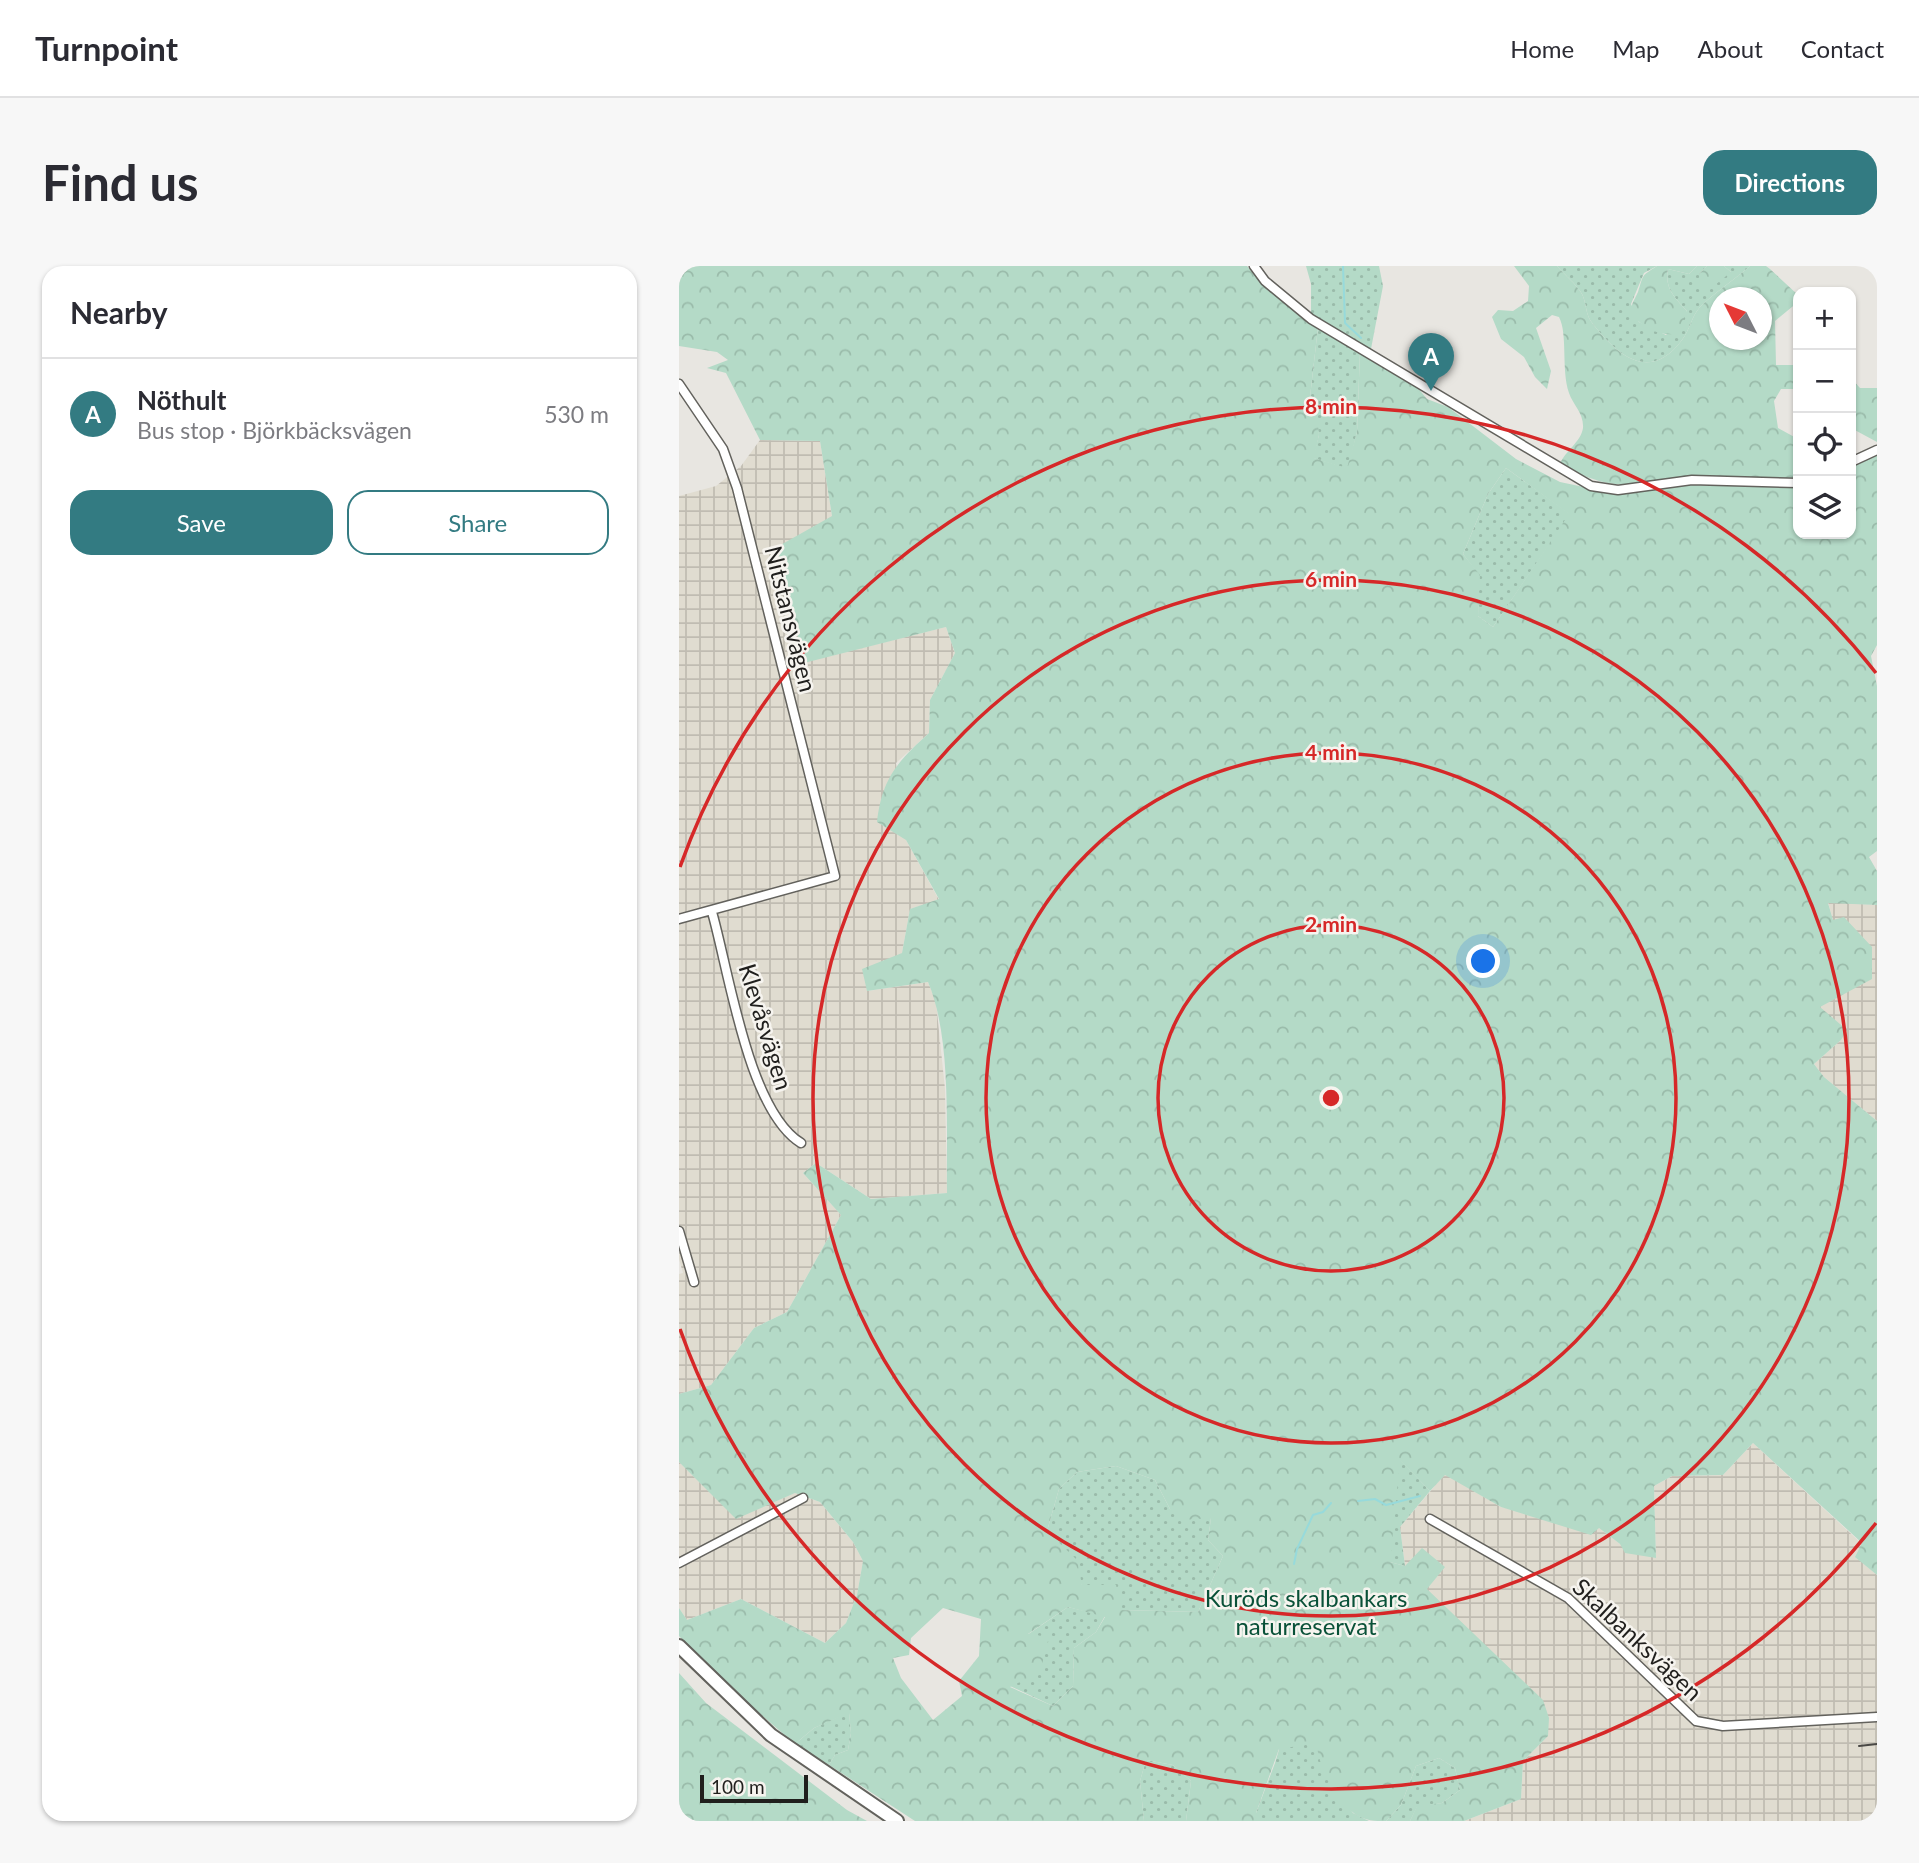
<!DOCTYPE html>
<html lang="en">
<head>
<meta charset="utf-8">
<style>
  body { margin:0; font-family:Lato,sans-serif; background:#f7f7f7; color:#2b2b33 }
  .controls { position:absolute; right:21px; top:21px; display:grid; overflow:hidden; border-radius:14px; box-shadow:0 2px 5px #0004 }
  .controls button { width:63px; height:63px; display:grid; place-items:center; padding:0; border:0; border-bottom:2px solid #e1e1e2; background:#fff; color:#2b2b33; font:35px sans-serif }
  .compass { position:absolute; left:1030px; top:21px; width:63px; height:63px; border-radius:50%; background:#fff; box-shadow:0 2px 5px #0004; rotate:312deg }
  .scale { position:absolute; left:21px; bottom:18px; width:108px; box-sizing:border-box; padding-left:7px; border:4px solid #201f1d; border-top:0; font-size:19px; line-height:24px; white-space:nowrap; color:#201f1d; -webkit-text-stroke:5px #f6f4ef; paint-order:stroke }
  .you { position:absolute; left:805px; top:696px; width:24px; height:24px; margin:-18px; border:5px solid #fff; border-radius:50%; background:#1a73e8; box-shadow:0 0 0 10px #1a73e833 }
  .badge { display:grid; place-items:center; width:46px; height:46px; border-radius:50%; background:#337b82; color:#fff; font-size:23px; font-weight:700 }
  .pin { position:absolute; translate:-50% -58px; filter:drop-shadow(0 2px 4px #0008) }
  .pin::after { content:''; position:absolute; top:37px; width:24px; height:21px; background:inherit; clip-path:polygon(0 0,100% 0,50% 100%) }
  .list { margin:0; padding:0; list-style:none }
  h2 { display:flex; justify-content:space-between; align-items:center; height:91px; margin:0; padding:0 28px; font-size:30px }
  h2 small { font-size:23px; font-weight:400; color:#7c7c81 }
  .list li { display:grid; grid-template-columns:46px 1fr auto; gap:21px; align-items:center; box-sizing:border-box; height:112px; padding:0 28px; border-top:2px solid #e1e1e2 }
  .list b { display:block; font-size:26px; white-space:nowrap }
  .list p { margin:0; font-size:23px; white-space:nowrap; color:#7c7c81 }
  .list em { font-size:23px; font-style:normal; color:#7c7c81 }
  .actions { display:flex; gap:14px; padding:21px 28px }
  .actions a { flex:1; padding:16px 0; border:2px solid #337b82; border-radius:21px; text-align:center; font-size:24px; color:#337b82 }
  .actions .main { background:#337b82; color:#fff }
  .icon { flex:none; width:38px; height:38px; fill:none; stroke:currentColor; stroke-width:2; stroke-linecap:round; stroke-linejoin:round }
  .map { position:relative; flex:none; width:1198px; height:1555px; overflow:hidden; border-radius:21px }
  header { display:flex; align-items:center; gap:42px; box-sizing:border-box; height:98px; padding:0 35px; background:#fff; border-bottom:2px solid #e1e1e2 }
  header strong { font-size:33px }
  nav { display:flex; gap:38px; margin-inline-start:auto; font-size:24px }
  .intro { display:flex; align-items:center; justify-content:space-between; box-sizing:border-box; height:168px; padding:0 42px }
  h1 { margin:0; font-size:49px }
  .button { padding:18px 32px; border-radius:21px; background:#337b82; color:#fff; font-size:24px; font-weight:700 }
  main { display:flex; gap:42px; padding:0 42px }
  aside { flex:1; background:#fff; border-radius:21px; box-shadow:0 2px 5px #0004 }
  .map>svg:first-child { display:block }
  .industrial { fill:url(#industrial-grid) }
  .grass { fill:url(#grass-dots) }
  .forest { fill:url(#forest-crowns); fill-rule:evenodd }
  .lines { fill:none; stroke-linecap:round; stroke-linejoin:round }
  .stream { stroke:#97dadb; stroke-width:2 }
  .minor-casing { stroke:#63625d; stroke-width:11 }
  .secondary-casing { stroke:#63625d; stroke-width:16 }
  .minor { stroke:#fff; stroke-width:8 }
  .secondary { stroke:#fff; stroke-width:12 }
  .rail { stroke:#494845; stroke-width:2 }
  .ring { fill:none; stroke:#d62828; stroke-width:3.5 }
  .labels { text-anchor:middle; stroke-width:5; stroke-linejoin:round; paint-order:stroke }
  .street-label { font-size:24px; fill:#201f1d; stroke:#f6f4ef }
  .park-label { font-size:24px; fill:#095138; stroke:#f6f4ef }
  .centre { fill:#d62828; stroke:#f6f4ef; stroke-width:3.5 }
  .ring-label { font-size:21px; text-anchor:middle; font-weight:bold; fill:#d62828; stroke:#f6f4ef; stroke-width:5; stroke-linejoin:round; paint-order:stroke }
</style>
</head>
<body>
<header>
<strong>Turnpoint</strong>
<nav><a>Home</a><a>Map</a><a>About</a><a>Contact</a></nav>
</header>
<div class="intro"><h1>Find us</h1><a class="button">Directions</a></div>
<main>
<aside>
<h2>Nearby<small></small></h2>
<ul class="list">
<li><span class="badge">A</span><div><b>Nöthult</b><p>Bus stop · Björkbäcksvägen</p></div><em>530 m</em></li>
</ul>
<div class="actions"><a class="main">Save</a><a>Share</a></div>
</aside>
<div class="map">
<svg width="1198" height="1555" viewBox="0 0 1198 1555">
  <defs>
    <pattern id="industrial-grid" width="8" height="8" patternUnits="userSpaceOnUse" patternTransform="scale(1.75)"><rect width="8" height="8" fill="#e0dcd0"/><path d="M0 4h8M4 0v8" fill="none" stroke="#c0bcb2"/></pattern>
    <pattern id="grass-dots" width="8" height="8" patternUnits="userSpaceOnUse" patternTransform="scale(1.75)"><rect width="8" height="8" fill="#b4dac7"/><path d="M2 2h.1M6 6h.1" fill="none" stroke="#9abbaa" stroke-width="1.8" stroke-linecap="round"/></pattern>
    <pattern id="forest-crowns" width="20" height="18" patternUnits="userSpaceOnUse" patternTransform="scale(1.75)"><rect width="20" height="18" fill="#b4dac7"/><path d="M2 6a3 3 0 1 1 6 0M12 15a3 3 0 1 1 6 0" fill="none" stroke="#9abbaa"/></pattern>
  </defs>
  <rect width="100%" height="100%" fill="#e8e6e1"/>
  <path class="industrial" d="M 81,174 L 141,175 L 153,250 L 125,396 L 267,361 L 276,387 L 251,434 L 250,467 L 217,497 L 227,574 L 260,634 L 231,643 L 223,687 L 189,725 L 249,716 L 257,736 L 266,823 L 268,927 L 192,933 L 137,897 L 124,907 L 162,949 L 108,1046 L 75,1062 L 32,1119 L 0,1128 L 0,1008 L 4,1007 L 0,993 L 0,230 L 37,220 L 62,200 Z
    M 1149,636 L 1198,639 L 1198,855 L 1145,811 L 1135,798 L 1162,774 L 1140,741 L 1154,654 Z
    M 1074,1177 L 1183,1278 L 1177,1291 L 1198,1309 L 1198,1555 L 785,1555 L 842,1533 L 844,1495 L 869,1470 L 726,1300 L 721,1261 L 766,1208 L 822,1241 L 920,1262 L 941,1278 L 977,1292 L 975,1220 L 993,1210 L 1044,1209 Z
    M 0,1196 L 57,1252 L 116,1227 L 141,1236 L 174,1276 L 184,1295 L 178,1329 L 167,1357 L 146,1377 L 62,1333 L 8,1354 L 0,1342 Z"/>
  <path class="grass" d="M 627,0 L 700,0 L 704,20 L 692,83 L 632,51 L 632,18 Z
    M 878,0 L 978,0 L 965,7 L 952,38 L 960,56 L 987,69 L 1008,45 C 996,32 985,22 989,3 L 1010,8 L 1018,0 L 1028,0 L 1020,8 L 1052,6 L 1045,0 L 1071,0 C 1055,14 1036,26 1021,41 C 1012,51 1011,64 1003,74 C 971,117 939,90 914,58 C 906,49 908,38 903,28 C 897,18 886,9 878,0 Z
    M 639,61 L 681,85 L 678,166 L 669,203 L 634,192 L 640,169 L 631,131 Z
    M 827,202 L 891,248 L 814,361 L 799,350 L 800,309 L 784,288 L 809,228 Z
    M 695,1166 L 751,1225 L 721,1261 L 726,1300 L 688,1290 L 657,1525 L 674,1547 L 690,1555 L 577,1555 L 577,1547 L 596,1497 Z
    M 437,1200 L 476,1214 L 491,1243 L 532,1252 L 529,1274 L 544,1290 L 519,1346 L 443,1344 L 403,1319 L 368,1265 L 380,1223 L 398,1206 Z
    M 389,1341 L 426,1350 L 417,1366 L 395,1382 L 394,1420 L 374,1440 L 331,1420 L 361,1405 L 348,1369 Z
    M 170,1446 L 172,1467 L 169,1484 L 156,1489 L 150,1499 L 116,1478 L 135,1462 Z
    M 760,1492 L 776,1502 L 781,1524 L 763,1537 L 738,1541 L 731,1555 L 707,1555 L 722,1539 L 737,1500 Z
    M 467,1494 L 494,1499 L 512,1515 L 507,1555 L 465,1555 L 461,1515 Z"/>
  <path class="forest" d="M 0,0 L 568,0 L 589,24 L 639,61 L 631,131 L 638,146 L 640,169 L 635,192 L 668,202 L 678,166 L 681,85 L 733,115 L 748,133 L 769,141 L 837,193 L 881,216 L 938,228 L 1013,219 L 1119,221 L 1119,268 L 1172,268 L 1172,200 L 1198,188 L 1198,379 L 1192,390 L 1198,420 L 1198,585 L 1190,591 L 1198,605 L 1198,639 L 1149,637 L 1154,654 L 1165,651 L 1193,681 L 1193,713 L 1141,741 L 1168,764 L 1162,774 L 1135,798 L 1145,811 L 1198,855 L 1198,1309 L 1176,1291 L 1183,1277 L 1074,1177 L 1044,1209 L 993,1210 L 975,1220 L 977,1292 L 946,1287 L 941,1278 L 920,1262 L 912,1269 L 822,1241 L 766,1209 L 751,1225 L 721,1194 L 711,1296 L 726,1300 L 743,1282 L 766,1301 L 748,1323 L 864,1434 L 870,1452 L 869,1470 L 844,1495 L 842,1533 L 785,1555 L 731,1555 L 738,1540 L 763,1537 L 781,1524 L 776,1502 L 760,1492 L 737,1500 L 722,1539 L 707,1555 C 696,1555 686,1555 676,1548 C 657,1535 638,1498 638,1477 L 600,1483 L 577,1547 L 577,1555 L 507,1555 L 512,1515 L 494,1499 L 467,1494 L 461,1515 L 465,1555 L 236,1555 L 150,1499 L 156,1489 L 169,1484 L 172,1467 L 170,1447 L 135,1462 L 116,1478 L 42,1414 L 0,1370 L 0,1342 L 8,1354 L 62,1333 L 146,1377 L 167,1357 L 178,1329 L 184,1295 L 174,1276 L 141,1236 L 116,1227 L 57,1253 L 0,1196 L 0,1128 L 32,1119 L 75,1062 L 108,1046 L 162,949 L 124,907 L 137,897 L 192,933 L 268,927 C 267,866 273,772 249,716 L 188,725 L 183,703 L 223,687 L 231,643 L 260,633 L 227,574 L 198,556 C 203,512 219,495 250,467 L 251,434 L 276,387 L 267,361 L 125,397 L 98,281 L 153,250 L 141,175 L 81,174 L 47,107 L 28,102 L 49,94 L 38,86 L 0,80 ZM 827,202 L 890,248 L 814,361 L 799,350 L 801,309 L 784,288 L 809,228 ZM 437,1200 L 476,1214 L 491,1243 L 503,1254 L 532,1252 L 529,1274 L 544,1290 L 519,1346 L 443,1344 L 437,1319 L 403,1319 L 398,1294 L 368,1265 L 380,1223 L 398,1206 ZM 389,1341 L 426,1351 L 417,1366 L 395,1382 L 394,1420 L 374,1440 L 331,1421 L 361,1406 L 370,1371 L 349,1368 ZM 264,1342 L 302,1353 L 300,1390 L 280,1415 L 283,1430 L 254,1454 L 222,1412 L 214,1392 L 230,1389 L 232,1372 Z
    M 835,0 L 878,0 C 886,9 897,18 903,28 C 908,38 906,49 914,58 C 939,90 971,117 1003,74 C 1011,64 1012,51 1021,41 C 1036,26 1055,14 1071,0 L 1087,0 L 1091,3 L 1119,29 L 1119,36 L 1096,55 L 1097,99 L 1119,99 L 1119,123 L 1102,123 L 1095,135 L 1099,162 L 1119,173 L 1119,214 C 1084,213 1046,208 1011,211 C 950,216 940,230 881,198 C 886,185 902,176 904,162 C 905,147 894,139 890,127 C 882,104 889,68 880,51 L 873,49 L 857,62 L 872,105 L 868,123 L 856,111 L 845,91 L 822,73 L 813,51 L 819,44 L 834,45 L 849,35 L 850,20 ZM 1041,32 L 1083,32 L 1083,74 L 1041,74 Z
    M 978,0 L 1018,0 L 1010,8 L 989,3 C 985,22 996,32 1008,45 L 998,68 C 979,70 965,62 952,48 C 952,37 955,35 959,26 C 965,8 961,11 978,0 Z
    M 1028,0 L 1045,0 L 1052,6 L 1025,28 L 1021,22 L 1020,8 Z
    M 1172,112 L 1181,122 L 1198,122 L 1198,176 L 1172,162 Z
    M 0,1407 L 27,1437 L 168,1544 L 188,1555 L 0,1555 Z"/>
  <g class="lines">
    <path class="stream" d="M 664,0 L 666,57 L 682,72
      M 679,1235 L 696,1233 L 707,1239 L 741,1230
      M 615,1298 L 618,1283 L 634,1249 L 644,1246 L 652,1237"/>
    <g class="minor-casing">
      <path id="minor" d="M 575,0 L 586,15 L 632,53 L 912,220 L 939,224 L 1013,214 L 1119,217
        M 0,118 L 44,183 L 58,222 L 156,610 L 0,653
        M 1172,196 L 1198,184
        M 33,646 C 50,705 69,844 122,877
        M 0,965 L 15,1016
        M 751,1253 L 889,1332 L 1017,1455 L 1044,1460 L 1198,1451
        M 0,1297 L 124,1232"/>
    </g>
    <g class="secondary-casing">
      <path id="secondary" d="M 0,1380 L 92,1469 L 218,1555"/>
    </g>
    <use href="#minor" class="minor"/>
    <use href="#secondary" class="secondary"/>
    <path class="rail" d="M 1180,1480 L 1198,1478"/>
  </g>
  <g class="ring">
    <circle cx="652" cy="832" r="173"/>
    <circle cx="652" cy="832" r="345"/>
    <circle cx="652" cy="832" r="518"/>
    <path d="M1197 1257A691 691 0 0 1 1 1063M1 601A691 691 0 0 1 1197 407"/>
  </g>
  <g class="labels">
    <g class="street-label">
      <text transform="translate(111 353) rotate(76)" y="8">Nitstansvägen</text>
      <text transform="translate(86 761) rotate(73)" y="8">Klevåsvägen</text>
      <text transform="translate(958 1374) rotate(43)" y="8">Skalbanksvägen</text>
    </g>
    <g class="park-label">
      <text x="627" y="1341">Kuröds skalbankars<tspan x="627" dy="28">naturreservat</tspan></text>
    </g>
  </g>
  <circle cx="652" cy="832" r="10" class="centre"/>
  <g class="ring-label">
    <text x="652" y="148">8 min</text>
    <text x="652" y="321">6 min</text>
    <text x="652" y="494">4 min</text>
    <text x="652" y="666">2 min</text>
  </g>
</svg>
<div class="controls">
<button>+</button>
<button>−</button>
<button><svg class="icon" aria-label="locate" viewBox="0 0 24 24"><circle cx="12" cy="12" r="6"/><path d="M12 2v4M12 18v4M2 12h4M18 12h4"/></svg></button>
<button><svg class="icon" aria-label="layers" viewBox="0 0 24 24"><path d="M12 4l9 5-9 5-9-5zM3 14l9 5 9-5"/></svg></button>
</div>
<svg class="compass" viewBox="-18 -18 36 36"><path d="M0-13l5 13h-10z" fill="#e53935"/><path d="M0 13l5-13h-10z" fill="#7c7c81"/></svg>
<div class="scale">100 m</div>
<div class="you"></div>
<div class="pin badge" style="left:752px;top:125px">A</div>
</div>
</main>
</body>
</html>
